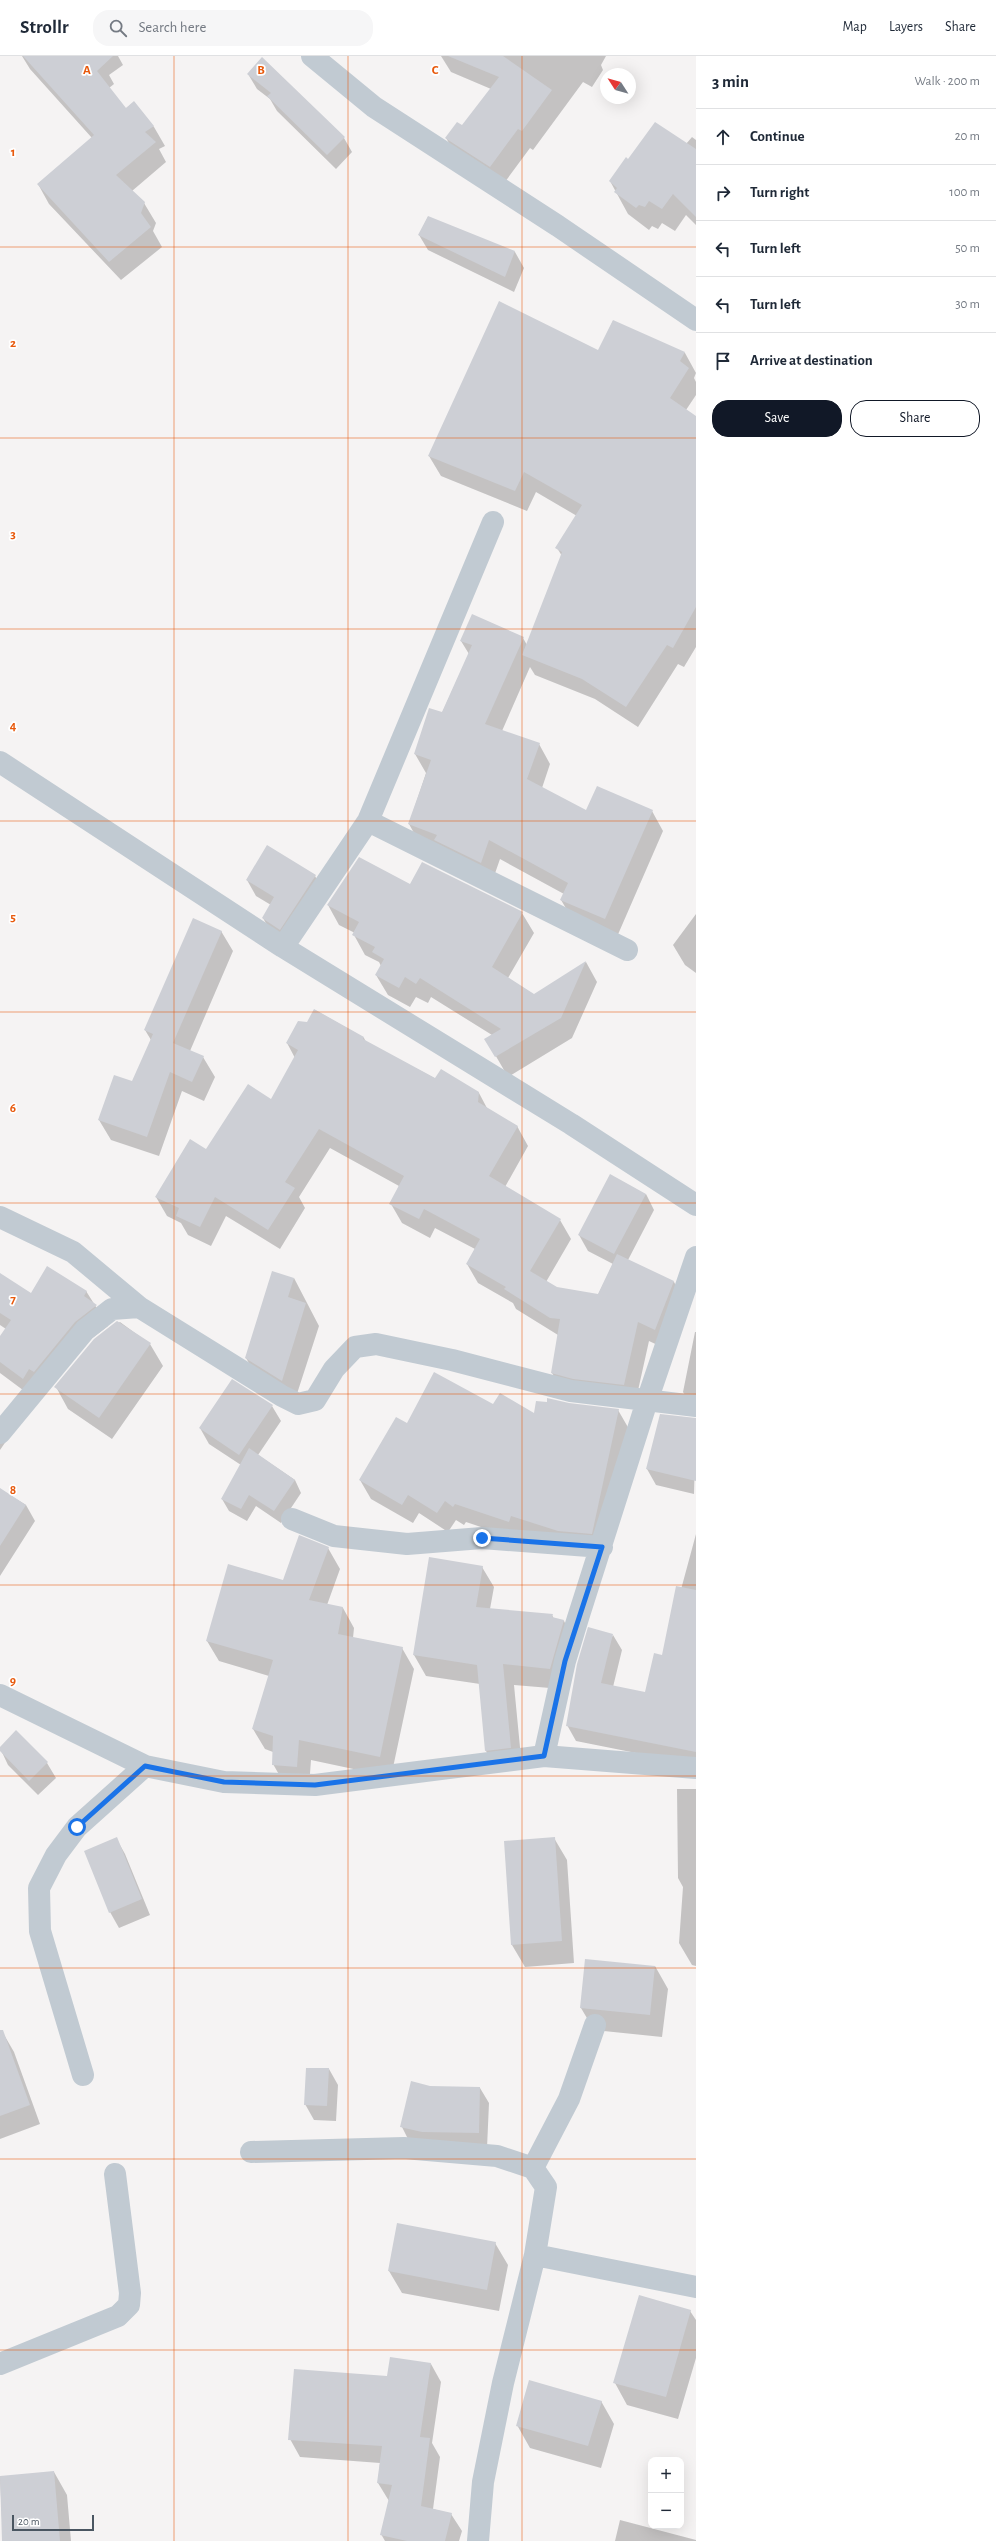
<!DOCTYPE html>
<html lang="en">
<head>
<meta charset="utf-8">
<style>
  body { margin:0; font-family:"Alegreya Sans",sans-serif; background:#f6f6f7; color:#1f2937 }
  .controls { position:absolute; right:12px; bottom:12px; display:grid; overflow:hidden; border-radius:8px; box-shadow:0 4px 16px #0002 }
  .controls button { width:36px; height:36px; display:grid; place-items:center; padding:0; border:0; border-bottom:1px solid #e0e1e3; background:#fff; color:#1f2937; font:20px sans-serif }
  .compass { position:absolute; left:600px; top:12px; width:36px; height:36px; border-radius:50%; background:#fff; box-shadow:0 4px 16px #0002; rotate:306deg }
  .scale { position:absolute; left:12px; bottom:10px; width:82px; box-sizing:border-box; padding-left:4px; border:2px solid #4a5661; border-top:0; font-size:11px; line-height:14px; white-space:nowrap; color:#4a5661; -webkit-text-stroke:3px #fff; paint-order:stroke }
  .stop { position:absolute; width:12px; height:12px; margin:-9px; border:3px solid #1a73e8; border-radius:50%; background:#fff }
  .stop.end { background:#1a73e8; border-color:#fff; box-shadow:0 1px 4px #0008 }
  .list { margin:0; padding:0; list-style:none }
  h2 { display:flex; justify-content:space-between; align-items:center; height:52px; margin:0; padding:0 16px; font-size:17px }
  h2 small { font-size:13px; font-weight:400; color:#747a83 }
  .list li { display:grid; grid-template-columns:26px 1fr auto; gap:12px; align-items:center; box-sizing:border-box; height:56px; padding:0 16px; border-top:1px solid #e0e1e3 }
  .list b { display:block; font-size:15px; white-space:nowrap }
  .list em { font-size:13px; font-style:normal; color:#747a83 }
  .actions { display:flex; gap:8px; padding:12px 16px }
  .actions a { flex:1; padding:9px 0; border:1px solid #111827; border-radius:16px; text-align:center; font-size:14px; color:#111827 }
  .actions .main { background:#111827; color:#fff }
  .icon { flex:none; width:22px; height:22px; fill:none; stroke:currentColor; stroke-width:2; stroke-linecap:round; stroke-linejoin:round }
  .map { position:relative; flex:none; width:696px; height:2485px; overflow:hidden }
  header { display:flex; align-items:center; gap:24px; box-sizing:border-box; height:56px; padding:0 20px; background:#fff; border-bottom:1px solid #e0e1e3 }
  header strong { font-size:19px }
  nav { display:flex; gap:22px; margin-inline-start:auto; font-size:14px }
  .search { width:280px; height:36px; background:#f6f6f7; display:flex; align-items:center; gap:10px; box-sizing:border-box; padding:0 14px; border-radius:16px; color:#747a83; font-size:15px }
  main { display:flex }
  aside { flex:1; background:#fff }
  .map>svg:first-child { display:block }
  .shadow { fill:#0003 }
  .building { fill:#cdcfd5 }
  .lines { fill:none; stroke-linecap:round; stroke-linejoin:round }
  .minor { stroke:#c1cad2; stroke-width:22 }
  .route { stroke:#1a73e8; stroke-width:5 }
  .grid { fill:none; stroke:#e8590c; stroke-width:1; stroke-opacity:0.55 }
  .grid-label { font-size:13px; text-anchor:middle; font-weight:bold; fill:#e8590c; stroke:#fff; stroke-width:3.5; stroke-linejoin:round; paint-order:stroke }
</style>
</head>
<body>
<header>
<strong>Strollr</strong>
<div class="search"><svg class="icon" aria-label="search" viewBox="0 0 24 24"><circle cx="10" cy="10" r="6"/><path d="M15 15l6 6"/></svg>Search here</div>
<nav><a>Map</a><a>Layers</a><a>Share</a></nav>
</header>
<main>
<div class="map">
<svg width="696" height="2485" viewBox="0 0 696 2485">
  <rect width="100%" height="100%" fill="#f5f3f3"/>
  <path class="shadow" d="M 22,0 L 118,0 L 123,9 L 109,19 L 114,28 L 109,32 L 125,53 L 134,46 L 154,71 L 165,90 L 159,93 L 166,106 L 132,135 L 144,147 L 156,167 L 153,175 L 162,191 L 121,224 L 49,148 L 38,128 L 92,82 L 30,13 Z
    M 441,0 L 606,0 L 601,9 L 603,14 L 592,31 L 583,26 L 533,94 L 530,92 L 502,130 L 458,102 L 446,82 L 462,71 L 491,33 L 451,16 Z
    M 262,2 L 344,82 L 352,96 L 336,113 L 277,55 L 270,43 L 257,33 L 248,18 Z
    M 692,81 L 696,84 L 696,169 L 686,159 L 675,175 L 662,167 L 658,173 L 652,170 L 649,174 L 628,158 L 610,125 L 628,104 L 686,88 Z
    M 428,161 L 515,196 L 524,212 L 514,236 L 428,194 L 419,179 Z
    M 613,265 L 685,297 L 696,317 L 694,322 L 696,326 L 696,339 L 686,354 L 696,362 L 696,591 L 684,611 L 678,608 L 638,671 L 595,643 L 535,619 L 530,611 L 502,675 L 539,688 L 550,708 L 542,732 L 586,756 L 652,755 L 663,775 L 616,883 L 573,864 L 561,844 L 564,838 L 500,803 L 492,826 L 420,788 L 409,768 L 426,717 L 415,698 L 442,657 L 469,598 L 461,585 L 523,582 L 527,589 L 562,500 L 557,492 L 577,460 L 536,436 L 527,455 L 441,420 L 429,400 L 598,296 Z
    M 267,791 L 315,820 L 324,836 L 289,889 L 272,878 L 263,862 L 271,849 L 256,840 L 247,824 Z
    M 410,829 L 522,857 L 534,877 L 508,922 L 534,939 L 586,906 L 597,926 L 572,982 L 508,1021 L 486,983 L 492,979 L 431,941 L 428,947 L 416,941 L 410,951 L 388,939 L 376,919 L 381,910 L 379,906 L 365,899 L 354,879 L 355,877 L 339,869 L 328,849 Z
    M 696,858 L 696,917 L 685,909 L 673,889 Z
    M 221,875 L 233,895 L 190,995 L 203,1001 L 215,1021 L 204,1045 L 182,1035 L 159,1100 L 111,1084 L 99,1064 L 133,1026 L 151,984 L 145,974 Z
    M 315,954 L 364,982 L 366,986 L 436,1023 L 479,1037 L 488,1054 L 517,1070 L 528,1090 L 505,1131 L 560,1164 L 571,1183 L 546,1226 L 557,1232 L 598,1239 L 613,1208 L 588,1195 L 579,1179 L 646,1138 L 654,1154 L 628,1204 L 674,1226 L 685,1246 L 666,1293 L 649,1285 L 635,1348 L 564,1336 L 552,1317 L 558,1279 L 516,1253 L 513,1247 L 478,1227 L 467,1208 L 475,1193 L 435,1172 L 430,1182 L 402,1167 L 391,1148 L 399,1130 L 330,1092 L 299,1141 L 305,1152 L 280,1193 L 226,1160 L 211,1190 L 188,1179 L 181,1167 L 167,1160 L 156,1141 L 206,1094 L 272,1045 L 295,1002 L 287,987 L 308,967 Z
    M 294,1222 L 319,1270 L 294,1347 L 259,1324 L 246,1302 Z
    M 0,1229 L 31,1238 L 86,1235 L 108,1270 L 87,1286 L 35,1343 L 0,1317 L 0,1281 L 6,1273 L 0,1269 Z
    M 120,1266 L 150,1288 L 163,1310 L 112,1383 L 68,1353 L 56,1331 L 94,1284 Z
    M 695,1276 L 696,1276 L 696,1356 L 683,1336 Z
    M 569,1348 L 618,1354 L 629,1373 L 602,1496 L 520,1484 L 466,1466 L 464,1469 L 456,1464 L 448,1476 L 419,1457 L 413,1467 L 371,1443 L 360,1424 L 407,1369 L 494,1349 L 535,1359 Z
    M 272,1350 L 281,1365 L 258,1399 L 295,1424 L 301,1437 L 281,1467 L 256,1450 L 247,1465 L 229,1455 L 222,1443 L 241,1409 L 209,1388 L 200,1372 Z
    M 696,1362 L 694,1438 L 656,1429 L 647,1413 Z
    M 0,1366 L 9,1381 L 0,1394 Z
    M 0,1433 L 26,1449 L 35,1465 L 0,1520 Z
    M 696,1478 L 696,1709 L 576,1685 L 567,1669 L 613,1579 L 622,1594 L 613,1631 L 646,1638 L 663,1600 Z
    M 328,1492 L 340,1513 L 327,1549 L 343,1552 L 354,1572 L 353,1582 L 402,1592 L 414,1613 L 391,1721 L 311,1704 L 309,1731 L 285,1729 L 273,1708 L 273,1696 L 265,1693 L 253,1673 L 269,1620 L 219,1605 L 207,1585 Z
    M 430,1502 L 482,1511 L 494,1531 L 490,1553 L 552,1559 L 554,1563 L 564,1565 L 575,1586 L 562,1633 L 514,1629 L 522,1712 L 498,1715 L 486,1695 L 480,1628 L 426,1620 L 414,1599 Z
    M 0,1692 L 47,1707 L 56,1722 L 38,1739 L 8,1709 Z
    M 677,1733 L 696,1733 L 696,1910 L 692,1909 L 679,1887 L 683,1831 L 678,1822 Z
    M 116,1782 L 125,1798 L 150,1859 L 119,1872 L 110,1856 Z
    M 554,1782 L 567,1804 L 574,1907 L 525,1911 L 512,1889 Z
    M 655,1910 L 668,1933 L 662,1981 L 594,1974 L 581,1952 Z
    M 3,1977 L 14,1996 L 40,2068 L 0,2083 L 0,1978 Z
    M 329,2013 L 338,2029 L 336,2065 L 314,2064 L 305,2048 Z
    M 430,2031 L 480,2032 L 489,2047 L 487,2092 L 410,2087 L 402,2071 Z
    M 495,2187 L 508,2209 L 499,2255 L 402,2237 L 389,2215 Z
    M 690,2255 L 696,2264 L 696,2302 L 678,2363 L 627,2349 L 615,2327 Z
    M 431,2308 L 441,2326 L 432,2387 L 440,2401 L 433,2453 L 451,2458 L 462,2475 L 459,2485 L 385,2485 L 381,2478 L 389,2445 L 378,2427 L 380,2407 L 300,2401 L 290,2383 L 388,2321 Z
    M 601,2345 L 614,2368 L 601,2412 L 530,2392 L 517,2369 Z
    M 54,2416 L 67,2439 L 71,2485 L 3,2485 L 0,2421 Z
    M 620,2464 L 696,2484 L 696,2485 L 615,2485 Z"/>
  <path class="building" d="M 23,0 L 113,0 L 97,15 L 126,52 L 134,45 L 154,70 L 145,76 L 156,86 L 116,119 L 145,146 L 141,157 L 151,171 L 109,206 L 37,128 L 94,79 Z
    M 448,0 L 503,0 L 552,34 L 522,75 L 518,73 L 490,111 L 445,82 L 457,66 L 462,69 L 499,21 Z
    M 262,1 L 345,81 L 327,99 L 267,40 L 271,37 L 247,18 Z
    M 655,66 L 696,93 L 696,161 L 673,138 L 662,153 L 649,145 L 645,151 L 639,149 L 636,152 L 614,136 L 617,132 L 609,125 L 626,101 L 628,103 Z
    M 428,160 L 515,195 L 505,221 L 418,179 Z
    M 499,245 L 598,294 L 613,264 L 685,296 L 680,305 L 689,312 L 670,342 L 696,360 L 696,551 L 673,592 L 667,589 L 626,651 L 582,623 L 522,599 L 562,496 L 555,492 L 582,449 L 524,416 L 515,435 L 428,400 Z
    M 472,558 L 524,581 L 485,668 L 540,687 L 527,723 L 586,754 L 597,730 L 653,754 L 605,863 L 560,844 L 568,827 L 489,784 L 481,807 L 434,784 L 437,779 L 408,768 L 431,704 L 414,698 L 429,652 L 442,656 L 472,589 L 460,585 Z
    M 267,789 L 316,819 L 280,874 L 262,862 L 274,841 L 246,824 Z
    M 359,801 L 410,828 L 422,806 L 523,856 L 492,911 L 534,938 L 586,905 L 561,962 L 495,1001 L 484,983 L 501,973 L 420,922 L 416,928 L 405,921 L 399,932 L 375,919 L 384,903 L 372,896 L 375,891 L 352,879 L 359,866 L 327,849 Z
    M 193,862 L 222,875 L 173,987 L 204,1000 L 192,1026 L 170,1016 L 147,1081 L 98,1064 L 114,1019 L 132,1025 L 153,978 L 144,974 Z
    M 314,953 L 364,981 L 363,983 L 435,1022 L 441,1013 L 479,1036 L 478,1046 L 518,1070 L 489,1120 L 561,1163 L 530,1215 L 557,1231 L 598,1238 L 617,1198 L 674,1225 L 655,1274 L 638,1266 L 624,1329 L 573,1323 L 551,1317 L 560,1263 L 550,1262 L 504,1233 L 506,1231 L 466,1208 L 480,1183 L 424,1153 L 419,1163 L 389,1148 L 404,1120 L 319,1073 L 285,1126 L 295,1132 L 268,1174 L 215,1141 L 200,1171 L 176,1160 L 179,1152 L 155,1141 L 190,1083 L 206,1093 L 248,1028 L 271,1043 L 298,994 L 286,987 L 298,965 L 307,966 Z
    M 610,1118 L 646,1138 L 614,1198 L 578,1179 Z
    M 47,1210 L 87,1235 L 84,1240 L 97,1249 L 75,1266 L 34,1316 L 29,1313 L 23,1323 L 0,1306 L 0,1280 L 11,1264 L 0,1257 L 0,1217 L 31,1237 Z
    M 272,1215 L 294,1222 L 288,1241 L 306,1247 L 282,1325 L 245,1302 Z
    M 117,1265 L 151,1287 L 99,1362 L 54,1331 L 94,1283 Z
    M 434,1316 L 493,1348 L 500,1337 L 534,1357 L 536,1345 L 547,1346 L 547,1342 L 569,1347 L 619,1353 L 592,1478 L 558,1475 L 511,1460 L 509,1466 L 455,1448 L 453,1451 L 445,1445 L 437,1457 L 408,1439 L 402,1449 L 359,1424 L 396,1361 L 407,1367 Z
    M 232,1323 L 273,1349 L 239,1399 L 199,1372 Z
    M 660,1358 L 696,1362 L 696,1425 L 646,1413 Z
    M 249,1392 L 295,1424 L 274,1455 L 249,1439 L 241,1453 L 221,1443 Z
    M 0,1432 L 26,1449 L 0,1490 Z
    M 299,1479 L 329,1491 L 309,1544 L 343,1551 L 338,1578 L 403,1591 L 380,1701 L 299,1684 L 297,1711 L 272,1709 L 273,1680 L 252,1673 L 273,1604 L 206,1585 L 228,1508 L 283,1524 Z
    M 429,1501 L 483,1510 L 476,1551 L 553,1558 L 552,1561 L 564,1564 L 550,1613 L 503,1608 L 511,1692 L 485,1695 L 477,1609 L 413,1599 Z
    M 676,1530 L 696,1534 L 696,1696 L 566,1670 L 577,1608 L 588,1571 L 613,1578 L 601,1627 L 645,1636 L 654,1597 L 662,1599 Z
    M 16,1674 L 48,1706 L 29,1725 L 0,1695 L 0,1691 Z
    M 117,1781 L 142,1843 L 109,1857 L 84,1795 Z
    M 555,1781 L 562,1885 L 511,1889 L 504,1785 Z
    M 585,1903 L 655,1910 L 650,1959 L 580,1952 Z
    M 0,1974 L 3,1974 L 30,2049 L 0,2060 Z
    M 306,2012 L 329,2012 L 327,2050 L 304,2049 Z
    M 411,2025 L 430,2030 L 480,2031 L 479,2077 L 422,2076 L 400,2071 Z
    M 397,2167 L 496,2186 L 487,2234 L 388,2215 Z
    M 639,2239 L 691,2254 L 666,2341 L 613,2327 Z
    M 390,2301 L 431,2307 L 420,2381 L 430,2382 L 421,2450 L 452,2457 L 445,2485 L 407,2485 L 380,2479 L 392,2429 L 377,2427 L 382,2390 L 288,2384 L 294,2313 L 387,2320 Z
    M 529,2324 L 602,2345 L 588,2390 L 516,2370 Z
    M 54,2415 L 60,2485 L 2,2485 L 0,2420 Z"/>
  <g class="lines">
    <path class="minor" d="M 312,0 L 374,51 L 558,170 L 696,264
      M 0,706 L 283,891 L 571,1068 L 696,1149
      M 368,765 L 627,894
      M 283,891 L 368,765 L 493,466
      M 0,1161 L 73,1196 L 139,1251
      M 0,1377 L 85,1274 L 112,1253 L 139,1251 L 282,1340 L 298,1348 L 315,1344 L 334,1313 L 355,1291 L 376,1288 L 452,1304 L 571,1335 L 696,1350
      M 292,1463 L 334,1480 L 407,1488 L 482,1482 L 602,1491
      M 0,1639 L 145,1710 L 224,1726 L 315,1729 L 544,1700 L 696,1712
      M 544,1700 L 565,1605 L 578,1562 L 647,1345 L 696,1201
      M 83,2019 L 40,1875 L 39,1832 L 56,1799 L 77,1771 L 145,1710
      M 251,2096 L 404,2092 L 497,2100 L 533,2112 L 546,2131 L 535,2199 L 503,2327 L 483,2426 L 478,2485
      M 533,2112 L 569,2043 L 595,1969
      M 535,2199 L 696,2231
      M 0,2308 L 118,2260 L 129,2249 L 130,2237 L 115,2118"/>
  </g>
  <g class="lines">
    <path class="route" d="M 77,1771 L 145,1710 L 224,1726 L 315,1729 L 544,1700 L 565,1605 L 602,1491 L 482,1482"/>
  </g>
  <path class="grid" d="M 174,0 L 174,2485M 348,0 L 348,2485M 522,0 L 522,2485M 0,191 L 696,191M 0,382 L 696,382M 0,573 L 696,573M 0,765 L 696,765M 0,956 L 696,956M 0,1147 L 696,1147M 0,1338 L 696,1338M 0,1529 L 696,1529M 0,1720 L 696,1720M 0,1912 L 696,1912M 0,2103 L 696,2103M 0,2294 L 696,2294"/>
  <g class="grid-label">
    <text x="87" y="18">A</text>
    <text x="261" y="18">B</text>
    <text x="435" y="18">C</text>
    <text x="13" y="100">1</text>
    <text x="13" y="291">2</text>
    <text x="13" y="482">3</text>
    <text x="13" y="674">4</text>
    <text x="13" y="865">5</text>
    <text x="13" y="1056">6</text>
    <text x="13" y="1247">7</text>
    <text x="13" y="1438">8</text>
    <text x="13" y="1629">9</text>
  </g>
</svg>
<div class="controls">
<button>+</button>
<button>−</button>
</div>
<svg class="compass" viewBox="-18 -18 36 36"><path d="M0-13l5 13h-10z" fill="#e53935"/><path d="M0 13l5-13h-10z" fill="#747a83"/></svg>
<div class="scale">20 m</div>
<div class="stop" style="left:77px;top:1771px"></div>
<div class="stop end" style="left:482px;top:1482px"></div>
</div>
<aside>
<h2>3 min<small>Walk · 200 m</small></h2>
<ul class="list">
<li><svg class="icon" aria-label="ahead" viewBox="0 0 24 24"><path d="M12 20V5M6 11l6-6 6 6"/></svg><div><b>Continue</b></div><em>20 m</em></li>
<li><svg class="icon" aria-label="right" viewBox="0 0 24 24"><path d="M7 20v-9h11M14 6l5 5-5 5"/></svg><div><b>Turn right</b></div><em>100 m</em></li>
<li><svg class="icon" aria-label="left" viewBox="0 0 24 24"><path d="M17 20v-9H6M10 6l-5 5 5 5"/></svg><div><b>Turn left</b></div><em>50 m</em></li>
<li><svg class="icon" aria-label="left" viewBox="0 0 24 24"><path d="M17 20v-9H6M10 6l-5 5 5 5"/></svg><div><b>Turn left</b></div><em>30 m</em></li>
<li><svg class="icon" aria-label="arrive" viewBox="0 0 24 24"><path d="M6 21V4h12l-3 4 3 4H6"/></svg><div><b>Arrive at destination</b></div></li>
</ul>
<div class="actions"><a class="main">Save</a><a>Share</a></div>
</aside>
</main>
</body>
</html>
